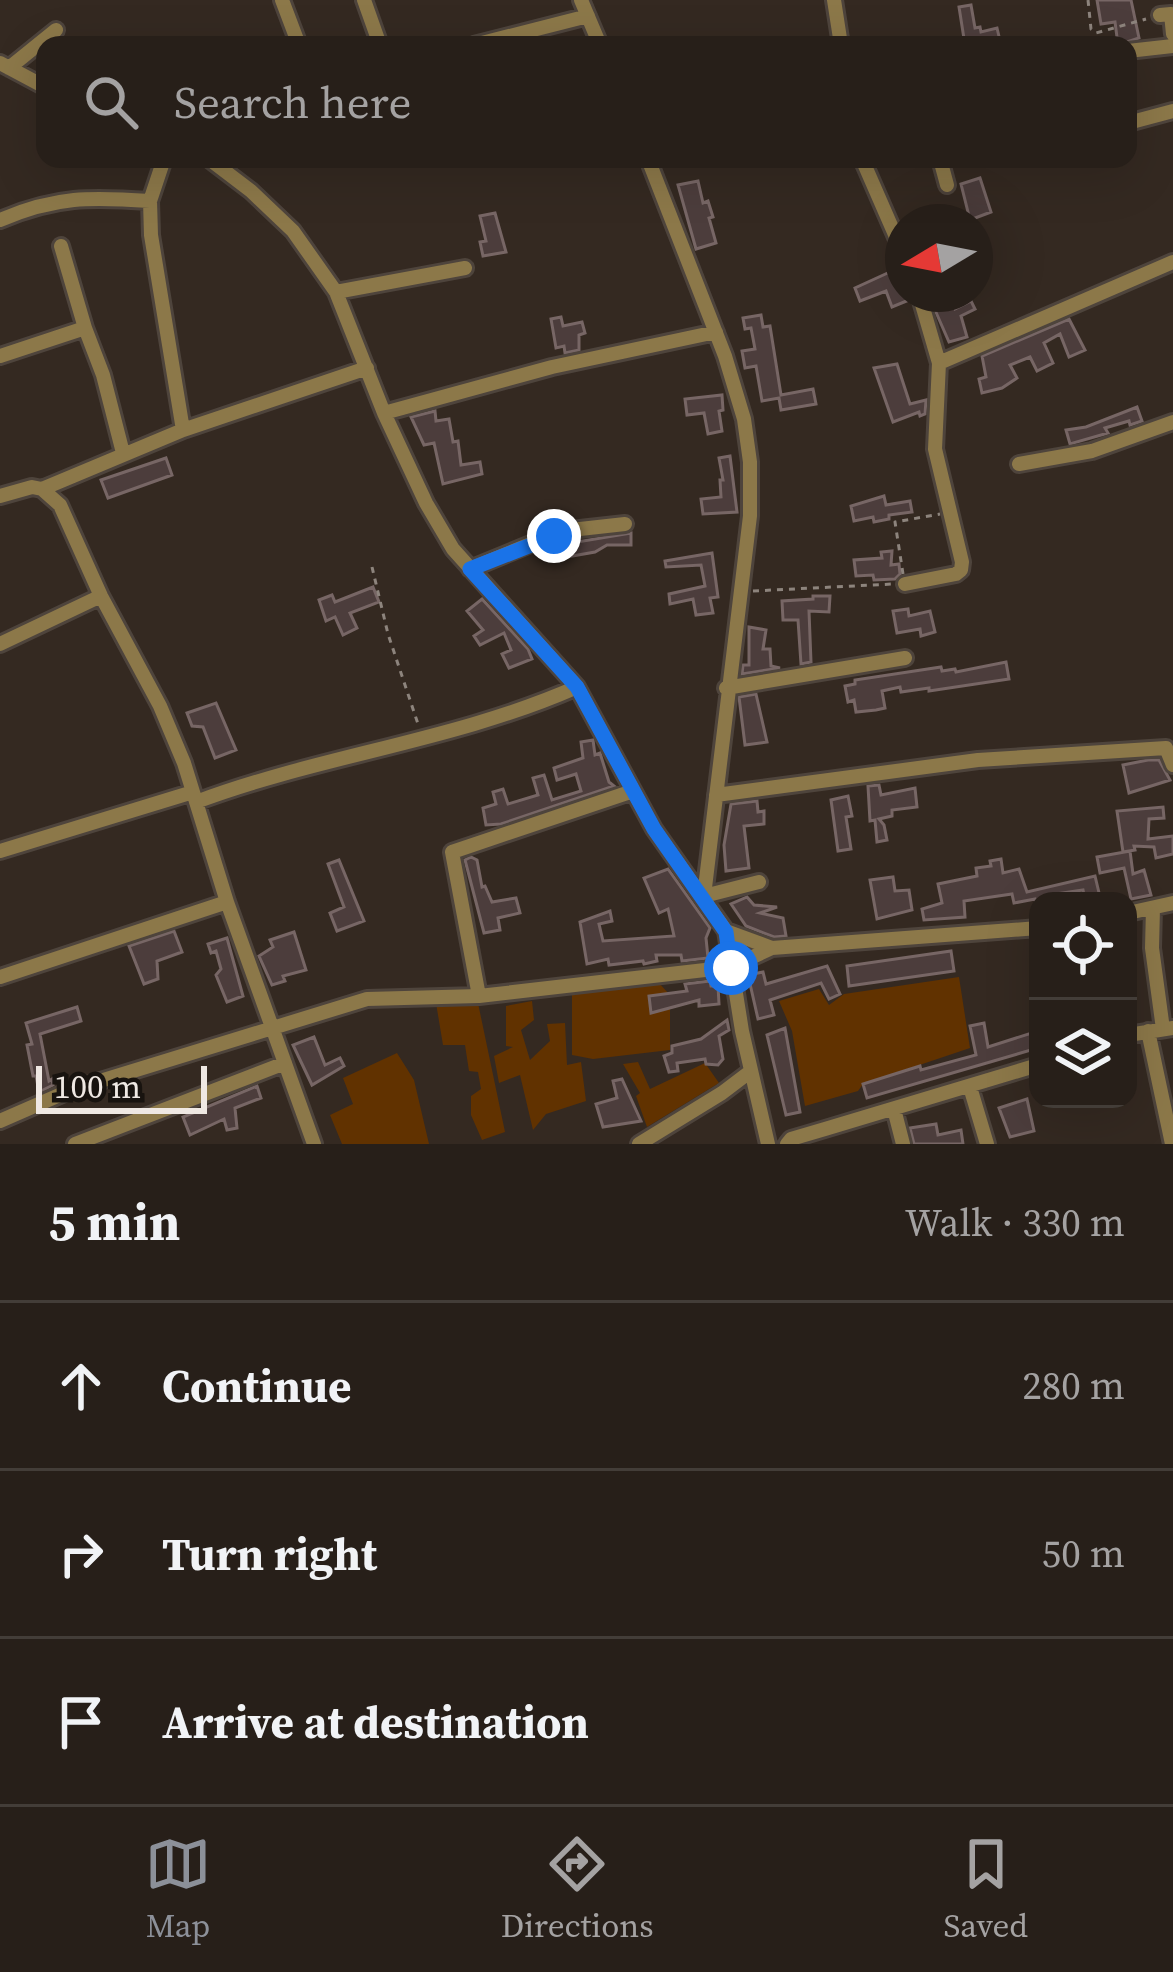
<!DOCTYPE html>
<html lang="en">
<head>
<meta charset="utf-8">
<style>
  body { margin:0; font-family:"Source Serif 4",serif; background:#2f2722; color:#f1f3f6 }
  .controls { position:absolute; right:36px; bottom:36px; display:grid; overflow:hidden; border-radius:24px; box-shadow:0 12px 48px #0002 }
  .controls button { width:108px; height:108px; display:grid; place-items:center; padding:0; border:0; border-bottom:3px solid #433d38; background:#271f19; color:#f1f3f6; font:60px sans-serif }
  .compass { position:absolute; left:885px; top:204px; width:108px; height:108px; border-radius:50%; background:#271f19; box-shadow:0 12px 48px #0002; rotate:260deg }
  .scale { position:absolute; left:36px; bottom:30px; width:171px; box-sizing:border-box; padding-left:12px; border:6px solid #efe8e3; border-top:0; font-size:33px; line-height:42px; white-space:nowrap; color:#efe8e3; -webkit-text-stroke:9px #18130f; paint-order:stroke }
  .stop { position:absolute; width:36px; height:36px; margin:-27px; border:9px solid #1a73e8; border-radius:50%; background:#fff }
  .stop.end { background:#1a73e8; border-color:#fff; box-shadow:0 3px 12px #0008 }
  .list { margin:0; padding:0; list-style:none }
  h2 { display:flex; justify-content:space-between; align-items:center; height:156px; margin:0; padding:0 48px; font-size:51px }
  h2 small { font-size:39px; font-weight:400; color:#a4a2a2 }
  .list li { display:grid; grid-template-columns:78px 1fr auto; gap:36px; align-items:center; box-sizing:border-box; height:168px; padding:0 48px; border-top:3px solid #433d38 }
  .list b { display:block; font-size:45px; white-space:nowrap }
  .list em { font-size:39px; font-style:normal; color:#a4a2a2 }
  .icon { flex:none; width:66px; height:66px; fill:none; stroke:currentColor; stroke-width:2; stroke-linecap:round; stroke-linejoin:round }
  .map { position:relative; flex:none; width:1173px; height:1144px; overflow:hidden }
  .search { position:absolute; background:#271f19; box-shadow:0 12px 48px #0002; left:36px; right:36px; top:36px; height:132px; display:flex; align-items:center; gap:30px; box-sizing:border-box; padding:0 42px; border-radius:24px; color:#a4a2a2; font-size:45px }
  .sheet { height:660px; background:#271f19 }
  nav { display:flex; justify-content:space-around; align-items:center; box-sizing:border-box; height:168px; border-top:3px solid #433d38; background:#271f19; font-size:33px; color:#a4a2a2 }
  nav a { display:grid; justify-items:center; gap:6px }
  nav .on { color:#8c9099 }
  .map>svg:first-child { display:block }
  .green { fill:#613200 }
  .building { fill:#4c3d3c; stroke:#776665; stroke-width:3 }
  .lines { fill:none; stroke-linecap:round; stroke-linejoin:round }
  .minor-casing { stroke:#4e443c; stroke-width:20 }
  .path { stroke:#8d847d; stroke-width:3; stroke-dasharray:6 6; stroke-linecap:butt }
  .minor { stroke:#8c7849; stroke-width:14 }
  .route { stroke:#1a73e8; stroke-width:15 }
</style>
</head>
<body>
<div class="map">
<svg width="1173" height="1144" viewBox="0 0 1173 1144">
  <rect width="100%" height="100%" fill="#342921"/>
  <path class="green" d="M 959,977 L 970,1048 L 863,1084 L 858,1091 L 805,1106 L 792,1031 L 779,1001 L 819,989 L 829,1005 L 844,994 Z
    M 658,982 L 670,995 L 670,1050 L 593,1059 L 572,1055 L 572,991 Z
    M 532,1001 L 534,1020 L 521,1030 L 530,1060 L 550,1041 L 547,1024 L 565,1023 L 567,1065 L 581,1062 L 586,1101 L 546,1114 L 533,1130 L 520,1075 L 499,1083 L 494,1056 L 513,1047 L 506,1046 L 506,1006 Z
    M 436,1003 L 478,1003 L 505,1132 L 482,1140 L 471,1115 L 471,1096 L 481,1089 L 478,1072 L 469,1071 L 465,1045 L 443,1045 Z
    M 397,1053 L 414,1080 L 429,1144 L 342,1144 L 330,1115 L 353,1104 L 343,1078 Z
    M 638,1062 L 650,1089 L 705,1063 L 719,1083 L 647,1127 L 636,1096 L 640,1093 L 623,1064 Z"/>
  <path class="building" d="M 1097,0 L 1131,0 L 1139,38 L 1118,45 L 1115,22 L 1101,24 Z
    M 971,5 L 975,28 L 980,27 L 981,32 L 997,28 L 1001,45 L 988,42 L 965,45 L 959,7 Z
    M 980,178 L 991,212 L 970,220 L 961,184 Z
    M 698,181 L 703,203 L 708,201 L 713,217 L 709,218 L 716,243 L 696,249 L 678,185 Z
    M 495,213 L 506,252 L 483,256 L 480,242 L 486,241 L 480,216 Z
    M 903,266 L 903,294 L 908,294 L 909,300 L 892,307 L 886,291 L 860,301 L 855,288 Z
    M 971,301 L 975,309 L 961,316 L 967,337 L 949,342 L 935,310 L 953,304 L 955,309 Z
    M 761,315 L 763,327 L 770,326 L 781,395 L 813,389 L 816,404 L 781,410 L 779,398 L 762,401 L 756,366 L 745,368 L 742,351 L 755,349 L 751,328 L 745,329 L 743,318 Z
    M 561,317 L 563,326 L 582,322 L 585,333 L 579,335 L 579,350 L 565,353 L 564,346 L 556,348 L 551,319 Z
    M 1069,319 L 1085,350 L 1069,357 L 1060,334 L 1044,343 L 1053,363 L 1037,371 L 1030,357 L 1010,365 L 1017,378 L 1002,388 L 982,393 L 979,379 L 986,377 L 982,356 Z
    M 897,364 L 910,404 L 926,400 L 925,414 L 920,416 L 919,412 L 893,422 L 874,368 Z
    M 722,395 L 723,410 L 719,411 L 722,431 L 708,434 L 704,413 L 687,415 L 685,399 Z
    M 1137,407 L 1142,421 L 1130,425 L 1129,421 L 1105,428 L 1108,433 L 1070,444 L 1066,430 L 1086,427 Z
    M 435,411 L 436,421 L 449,419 L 453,442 L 458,441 L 461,465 L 480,462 L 482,474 L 443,484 L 434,443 L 424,445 L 411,417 Z
    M 730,456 L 737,512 L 703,514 L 701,499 L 721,497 L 720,480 L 723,480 L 719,458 Z
    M 166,458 L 172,475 L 108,498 L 101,480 Z
    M 884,496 L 886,505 L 910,501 L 912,512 L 889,515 L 889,519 L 874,522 L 873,517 L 854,521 L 851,506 Z
    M 631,533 L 631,545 L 607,545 L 595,552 L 561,558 L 559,545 Z
    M 892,551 L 891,565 L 899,564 L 900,574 L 895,579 L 874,580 L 873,575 L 856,576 L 854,560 L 882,558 L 881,552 Z
    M 712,553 L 718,597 L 710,598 L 713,613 L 696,615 L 693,599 L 670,604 L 669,594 L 705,586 L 701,565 L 666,567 L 665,561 Z
    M 373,587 L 379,602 L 350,613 L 357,628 L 343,635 L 335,617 L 326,621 L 319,600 L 332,595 L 335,602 Z
    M 813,596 L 830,596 L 829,612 L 809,611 L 811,662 L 801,664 L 798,620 L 783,620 L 782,601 L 813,599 Z
    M 482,599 L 528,649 L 532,659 L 509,668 L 502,654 L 511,650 L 504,633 L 480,645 L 474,636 L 483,630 L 467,611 Z
    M 908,609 L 909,616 L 930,611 L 935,632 L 921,636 L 920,629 L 897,633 L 893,611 Z
    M 749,627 L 766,630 L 763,649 L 770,649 L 771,666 L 780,668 L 742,674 L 743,665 L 749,665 Z
    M 1006,662 L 1009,679 L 929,691 L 929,688 L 901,692 L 900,687 L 882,691 L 885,708 L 876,710 L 856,712 L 854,700 L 848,702 L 845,686 L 855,684 L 855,680 L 941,667 L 942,671 L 955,669 L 956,672 Z
    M 756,694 L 767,742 L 745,745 L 739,697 Z
    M 216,703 L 236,750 L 215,758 L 203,727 L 192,726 L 187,713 Z
    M 593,740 L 595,755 L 600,753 L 609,782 L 614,786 L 501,824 L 486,825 L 483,808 L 496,804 L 493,792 L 503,789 L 508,804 L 538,795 L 533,778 L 544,775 L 552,800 L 581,791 L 576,774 L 557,780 L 554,768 L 583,758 L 581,742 Z
    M 1148,760 L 1159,760 L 1170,780 L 1129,793 L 1123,765 Z
    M 879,785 L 881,795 L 915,788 L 917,807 L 892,810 L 892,816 L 879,819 L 884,825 L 887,840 L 877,842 L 875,820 L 870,821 L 868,786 Z
    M 848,796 L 852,816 L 846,817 L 851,849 L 838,851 L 831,800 Z
    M 757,801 L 758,812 L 764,811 L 764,824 L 744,826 L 749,868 L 726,871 L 724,845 L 731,804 Z
    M 1163,807 L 1164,818 L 1149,819 L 1148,839 L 1173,836 L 1173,854 L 1156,858 L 1154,847 L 1134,846 L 1135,850 L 1123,852 L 1117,811 Z
    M 1130,851 L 1133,874 L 1144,870 L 1151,895 L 1131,899 L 1124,868 L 1100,873 L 1097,857 Z
    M 471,857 L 477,860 L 482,887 L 485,886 L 492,902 L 516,898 L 520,913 L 498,918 L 500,930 L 484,933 L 465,860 Z
    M 1001,859 L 1003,873 L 1019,869 L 1027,892 L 1095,876 L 1100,897 L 1085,900 L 1083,890 L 1049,895 L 1050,900 L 1036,903 L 1035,899 L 1014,903 L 1012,894 L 964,901 L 965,917 L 924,920 L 922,909 L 942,903 L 938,884 L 977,876 L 976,868 L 991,866 L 990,861 Z
    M 339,860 L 364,921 L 337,931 L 330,913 L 344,907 L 328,864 Z
    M 668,869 L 710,928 L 706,938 L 708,958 L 682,961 L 681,955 L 656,955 L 657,961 L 644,964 L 643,961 L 609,965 L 608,959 L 587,964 L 580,922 L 610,911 L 612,921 L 599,924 L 603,941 L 674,936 L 668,909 L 659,913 L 644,878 Z
    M 893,877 L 895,891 L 909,890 L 912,910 L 877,919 L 870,880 Z
    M 747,897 L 754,905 L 777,907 L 760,913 L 783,918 L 786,936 L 774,937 L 746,926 L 731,904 Z
    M 174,931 L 182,952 L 157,961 L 158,979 L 144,984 L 129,946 Z
    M 294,932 L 306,970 L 283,976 L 285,981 L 272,985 L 259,956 L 273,947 L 270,940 Z
    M 227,938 L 243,996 L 227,1002 L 216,975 L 221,969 L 216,951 L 211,953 L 208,944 Z
    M 951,951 L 954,971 L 849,986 L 847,966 Z
    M 827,966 L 840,994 L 829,999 L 821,983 L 770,1000 L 774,1015 L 758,1019 L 748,975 L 763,972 L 766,984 Z
    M 710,981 L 711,986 L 718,986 L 719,1004 L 699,1006 L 699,1000 L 651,1013 L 649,996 L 687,991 L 685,984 Z
    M 77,1007 L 81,1021 L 40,1034 L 49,1081 L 52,1079 L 53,1085 L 39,1092 L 36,1076 L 33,1076 L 27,1045 L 32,1044 L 26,1023 Z
    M 727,1020 L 729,1030 L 719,1036 L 723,1059 L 718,1065 L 706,1064 L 705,1059 L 677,1063 L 678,1071 L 669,1072 L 664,1056 L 672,1053 L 672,1046 L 701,1039 Z
    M 984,1023 L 988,1047 L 1038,1031 L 1038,1048 L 867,1098 L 863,1084 L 920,1066 L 921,1070 L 976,1055 L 970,1026 Z
    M 785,1028 L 800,1112 L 786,1115 L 767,1035 Z
    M 314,1037 L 325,1065 L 340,1058 L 344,1066 L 312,1085 L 293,1045 Z
    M 622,1079 L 641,1121 L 603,1127 L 596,1104 L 617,1098 L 613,1081 Z
    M 257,1086 L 261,1098 L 235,1108 L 237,1128 L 227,1130 L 224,1119 L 190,1135 L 183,1117 Z
    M 1027,1099 L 1034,1131 L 1010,1137 L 999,1108 Z
    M 936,1124 L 938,1135 L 961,1130 L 963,1144 L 914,1144 L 910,1128 Z"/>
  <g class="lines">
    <g class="minor-casing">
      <path id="minor" d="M 282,0 L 299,45
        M 364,0 L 380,45
        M 581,0 L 600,45
        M 834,0 L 841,45
        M 1160,15 L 1171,14 L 1173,34
        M 474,45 L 588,16
        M 1128,51 L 1173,46
        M 0,63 L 45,87
        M 9,68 L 56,30
        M 1128,123 L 1173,111
        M 209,159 L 251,191 L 293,231 L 336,292 L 384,413 L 426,503 L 453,549 L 577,687 L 654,829 L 726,931 L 772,948 L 1038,928
        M 648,159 L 725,356 L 744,419 L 750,462 L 750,516 L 704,896 L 759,882
        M 862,159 L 903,253
        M 940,159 L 947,185
        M 0,220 C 56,196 91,197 150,201
        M 61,246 L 85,328
        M 336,292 L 465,268
        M 0,356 L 85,328 L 103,375 L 123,453
        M 939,363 L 1173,262
        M 384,413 L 552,367 L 716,332
        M 183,430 L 367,368
        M 1019,464 L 1092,451 L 1173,422
        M 42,489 L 183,430 L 151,235 L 150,201 L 164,159
        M 0,496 L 32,487 L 42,489 L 60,505 L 101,596 L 160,706 L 184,763 L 227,902 L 314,1144
        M 470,569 L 562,531 L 625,524
        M 905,584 L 956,574 L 961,570 L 962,562 L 935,449 L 939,363 L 919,294
        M 0,644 L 101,596
        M 726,688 L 905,658
        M 716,795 L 978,760 L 1166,748 L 1173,765
        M 196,802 C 321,755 455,741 577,687
        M 0,851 L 193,792
        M 1153,908 L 1152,948 L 1163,1029
        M 1128,913 L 1173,903
        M 726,931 L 742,1031 L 768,1144
        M 0,977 L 227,902
        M 479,996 L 452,852 L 633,791
        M 1148,1031 L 1172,1144
        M 1128,1035 L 1173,1028
        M 970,1087 L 987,1144
        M 894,1109 L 903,1144
        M 0,1121 L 71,1090 L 367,999 L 479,996 L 731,967 L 772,948
        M 75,1144 L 285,1063
        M 639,1144 L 722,1093 L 751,1071
        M 787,1144 L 791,1139 L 825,1129 L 1038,1065"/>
    </g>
    <path class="path" d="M 1088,0 L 1091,29 L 1096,33 L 1146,19
      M 372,567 L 388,634 L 419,727
      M 903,574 L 895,522 L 940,514
      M 753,591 L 893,584"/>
    <use href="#minor" class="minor"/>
  </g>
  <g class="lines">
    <path class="route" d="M 554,536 L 470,569 L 577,687 L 654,829 L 726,932 L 731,968"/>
  </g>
</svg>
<div class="controls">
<button><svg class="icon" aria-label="locate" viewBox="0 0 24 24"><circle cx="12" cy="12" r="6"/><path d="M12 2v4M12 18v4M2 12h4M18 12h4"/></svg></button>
<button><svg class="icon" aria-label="layers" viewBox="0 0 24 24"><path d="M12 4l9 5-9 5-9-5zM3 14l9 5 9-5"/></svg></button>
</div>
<svg class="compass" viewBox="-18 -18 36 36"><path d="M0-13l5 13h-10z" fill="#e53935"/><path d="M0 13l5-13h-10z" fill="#a4a2a2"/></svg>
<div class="scale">100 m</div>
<div class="stop" style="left:731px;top:968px"></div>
<div class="stop end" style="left:554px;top:536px"></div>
<div class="search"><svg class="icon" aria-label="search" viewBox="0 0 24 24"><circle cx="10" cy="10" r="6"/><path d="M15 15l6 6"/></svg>Search here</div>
</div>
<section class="sheet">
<h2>5 min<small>Walk · 330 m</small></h2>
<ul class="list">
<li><svg class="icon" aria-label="ahead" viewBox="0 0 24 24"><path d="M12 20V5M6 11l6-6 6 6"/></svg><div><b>Continue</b></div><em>280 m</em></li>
<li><svg class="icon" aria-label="right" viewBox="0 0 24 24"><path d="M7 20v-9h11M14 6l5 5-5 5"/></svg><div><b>Turn right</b></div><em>50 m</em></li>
<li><svg class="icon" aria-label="arrive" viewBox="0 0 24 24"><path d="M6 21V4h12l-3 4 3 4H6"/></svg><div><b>Arrive at destination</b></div></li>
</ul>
</section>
<nav>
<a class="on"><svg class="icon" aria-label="map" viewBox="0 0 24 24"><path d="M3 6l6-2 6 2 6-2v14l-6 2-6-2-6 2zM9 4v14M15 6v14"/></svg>Map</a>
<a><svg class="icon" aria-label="directions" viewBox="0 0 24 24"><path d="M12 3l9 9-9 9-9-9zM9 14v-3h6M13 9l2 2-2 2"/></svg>Directions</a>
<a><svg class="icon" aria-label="saved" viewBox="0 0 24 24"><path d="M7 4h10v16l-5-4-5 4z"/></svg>Saved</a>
</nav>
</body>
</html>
